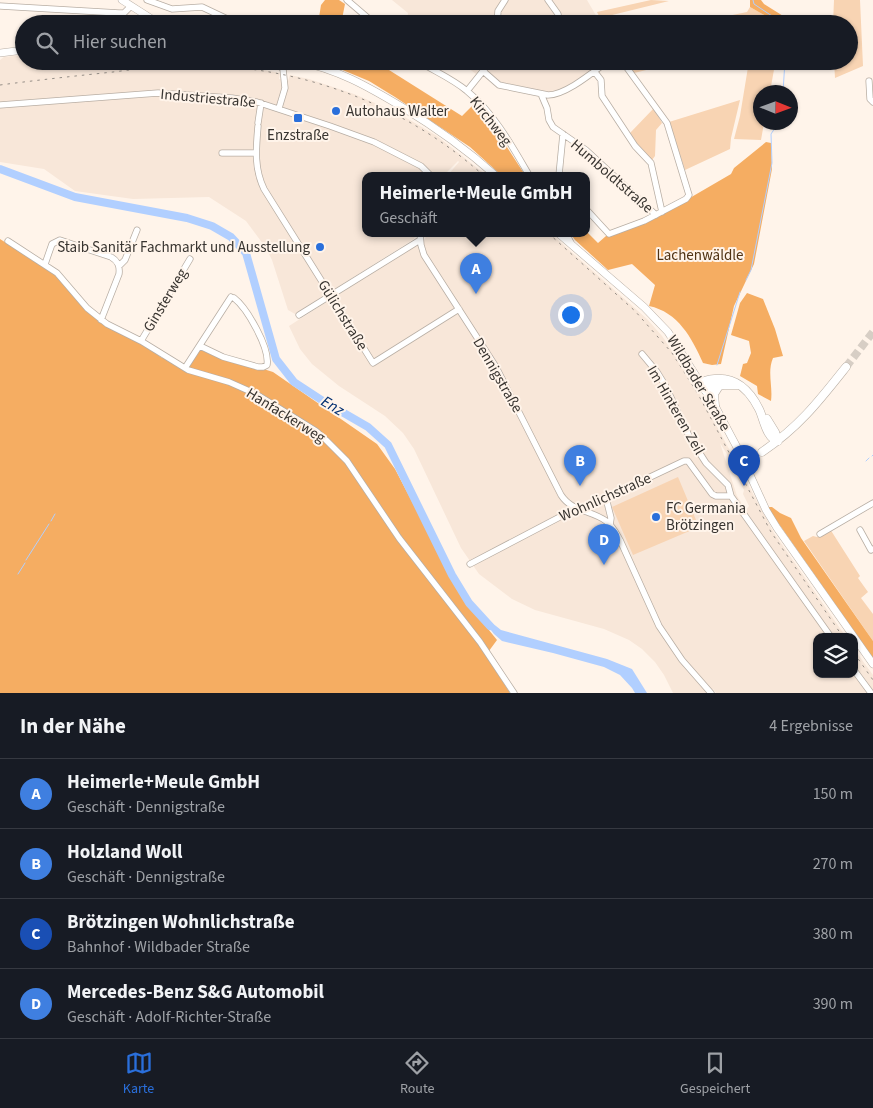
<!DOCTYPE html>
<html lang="de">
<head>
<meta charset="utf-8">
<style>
  body { margin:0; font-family:"Source Sans 3",sans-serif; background:#20242c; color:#f1f3f6 }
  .controls { position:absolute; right:15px; bottom:15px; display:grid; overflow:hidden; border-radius:10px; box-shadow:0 1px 4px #0004 }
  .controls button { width:45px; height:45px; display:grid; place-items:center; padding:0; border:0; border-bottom:1px solid #363941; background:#171b24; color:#f1f3f6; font:25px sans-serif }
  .compass { position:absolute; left:753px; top:85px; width:45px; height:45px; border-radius:50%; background:#171b24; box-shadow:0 1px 4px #0004; rotate:91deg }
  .you { position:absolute; left:570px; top:314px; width:18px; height:18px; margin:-12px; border:4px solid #fff; border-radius:50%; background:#1a73e8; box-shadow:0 0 0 8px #1a73e833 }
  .badge { display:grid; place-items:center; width:32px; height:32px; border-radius:50%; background:#2a6fdb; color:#fff; font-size:16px; font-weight:700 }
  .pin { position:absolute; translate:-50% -41px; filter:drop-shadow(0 1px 2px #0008) }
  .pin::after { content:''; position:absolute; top:26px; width:18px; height:15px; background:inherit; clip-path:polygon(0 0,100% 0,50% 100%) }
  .popup { position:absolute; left:362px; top:172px; width:228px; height:65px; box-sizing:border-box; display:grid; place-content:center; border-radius:10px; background:#171b24; filter:drop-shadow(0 1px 4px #0005); font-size:16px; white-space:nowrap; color:#9ea1a6 }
  .popup b { font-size:19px; color:#f1f3f6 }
  .popup::after { content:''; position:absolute; left:50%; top:100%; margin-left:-10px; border:10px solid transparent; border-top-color:#171b24 }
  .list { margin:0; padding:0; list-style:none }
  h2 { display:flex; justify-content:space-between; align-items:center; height:65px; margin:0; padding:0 20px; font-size:21px }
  h2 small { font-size:16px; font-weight:400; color:#9ea1a6 }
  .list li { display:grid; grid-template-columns:32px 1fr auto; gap:15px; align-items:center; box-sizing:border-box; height:70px; padding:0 20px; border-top:1px solid #363941 }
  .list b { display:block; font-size:19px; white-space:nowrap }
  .list p { margin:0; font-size:16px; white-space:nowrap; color:#9ea1a6 }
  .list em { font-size:16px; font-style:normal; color:#9ea1a6 }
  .icon { flex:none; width:28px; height:28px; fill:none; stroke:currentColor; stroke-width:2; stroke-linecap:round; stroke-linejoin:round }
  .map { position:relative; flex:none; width:873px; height:693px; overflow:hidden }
  .search { position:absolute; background:#171b24; box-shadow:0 1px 4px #0004; left:15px; right:15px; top:15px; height:55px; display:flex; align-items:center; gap:12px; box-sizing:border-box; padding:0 18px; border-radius:28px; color:#9ea1a6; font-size:19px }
  .sheet { height:345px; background:#171b24 }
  nav { display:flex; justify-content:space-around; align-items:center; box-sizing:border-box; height:70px; border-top:1px solid #363941; background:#171b24; font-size:14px; color:#9ea1a6 }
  nav a { display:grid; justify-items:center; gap:2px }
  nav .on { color:#2a6fdb }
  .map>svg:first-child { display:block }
  .built { fill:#f8e7d9; fill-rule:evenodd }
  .green { fill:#f8d4b3 }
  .forest { fill:#f5ad62 }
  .water { fill:#b1cfff }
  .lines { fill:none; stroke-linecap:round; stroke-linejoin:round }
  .stream { stroke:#b1cfff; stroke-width:1 }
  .river { stroke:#b1cfff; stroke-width:8 }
  .highway-tunnel { stroke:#d7cec5; stroke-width:8; stroke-dasharray:8 4; stroke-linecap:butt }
  .minor-casing { stroke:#b8aea4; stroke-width:7 }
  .major-casing { stroke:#b8aea4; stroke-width:8 }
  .highway-casing { stroke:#b8aea4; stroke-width:9 }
  .minor { stroke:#fff; stroke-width:5.5 }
  .major { stroke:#fff; stroke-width:7 }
  .highway { stroke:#fff; stroke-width:8 }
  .rail { stroke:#958e87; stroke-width:1; stroke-dasharray:2.5 5; stroke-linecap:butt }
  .poi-dot { fill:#2a6fdb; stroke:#fff4ea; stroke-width:2 }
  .labels { text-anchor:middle; stroke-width:4; stroke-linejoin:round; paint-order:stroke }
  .street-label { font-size:15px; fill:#383430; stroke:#fff4ea }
  .poi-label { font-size:15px; fill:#383430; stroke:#fff4ea; text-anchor:start }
  .park-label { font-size:15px; fill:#503314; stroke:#fff4ea }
  .water-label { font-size:16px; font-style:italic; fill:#033072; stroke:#fff4ea }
</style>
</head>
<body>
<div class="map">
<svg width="873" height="693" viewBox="0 0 873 693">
  <rect width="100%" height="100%" fill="#fff4ea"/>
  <path class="built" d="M 392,0 L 587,0 L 601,24 L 407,24 L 408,13 Z
    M 24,55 L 24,61 L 151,61 L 152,63 L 191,62 L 257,69 L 280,73 L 279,79 L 288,81 L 290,75 L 309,79 L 354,94 L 398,113 L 437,136 L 486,175 L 448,175 L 459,162 L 458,161 L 446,173 L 434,172 L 433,175 L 366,175 L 366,233 L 416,233 L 414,239 L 295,314 L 288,310 L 272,260 L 266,248 L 246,221 L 209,197 L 133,199 L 75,191 L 44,169 L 0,162 L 0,60 L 4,57 Z
    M 459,61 L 605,61 L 560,91 L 553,93 L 501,82 L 481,67 L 476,74 Z
    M 427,233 L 550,233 L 647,319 L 662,336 L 691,378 L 774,533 L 846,637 L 817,637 L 817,674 L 854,674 L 854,649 L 873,675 L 873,693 L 716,693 L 713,689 L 707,693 L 673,693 L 664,675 L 655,662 L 642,649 L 629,640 L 604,629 L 535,610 L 512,599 L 479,574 L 461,548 L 414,449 L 403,433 L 385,416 L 339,386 L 312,364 L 300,349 L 289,326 L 425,239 ZM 720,443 L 730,459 L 728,460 L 744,490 L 743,494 L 749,506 L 746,510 L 737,496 Z"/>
  <path class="green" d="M 651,0 L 669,1 L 600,18 L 597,12 Z
    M 834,0 L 860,0 L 863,66 L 835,78 L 834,61 L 849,61 L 849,24 L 833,24 Z
    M 750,7 L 780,24 L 689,24 L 747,12 Z
    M 625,61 L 683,61 L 634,73 Z
    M 749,61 L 783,61 L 775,64 L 770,92 L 760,92 L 760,122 L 764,123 L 761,140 L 734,139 L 740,116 Z
    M 740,100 L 731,138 L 730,149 L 685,170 L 669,122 Z
    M 654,108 L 662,123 L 656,130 L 655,156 L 652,160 L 638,146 L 630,133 Z
    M 678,477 L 699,527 L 633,555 L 612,507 Z
    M 830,529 L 860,576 L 858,578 L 868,592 L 861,598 L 873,614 L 873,641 L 804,541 L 813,536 L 817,537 Z"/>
  <path class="forest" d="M 325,0 L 339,0 L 345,4 L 341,24 L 318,24 L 321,5 Z
    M 750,0 L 761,0 L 764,4 L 788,19 L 788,24 L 780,24 L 750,7 Z
    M 321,61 L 350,61 L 389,70 L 462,116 L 473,105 L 490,121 L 525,175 L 501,175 L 470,147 L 395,97 L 369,81 Z
    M 766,142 L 771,143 L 772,169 L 754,264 L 734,306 L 721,364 L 712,365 L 703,363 C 692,338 678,312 649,306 L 655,285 L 632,264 L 608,270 L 575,240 L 570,233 L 586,233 L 586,231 L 598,243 L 606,236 L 652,220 L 731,174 L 734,168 Z
    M 0,239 L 56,275 L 99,321 L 140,342 L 162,358 L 165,357 L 185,369 L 192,362 L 200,350 L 204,350 L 273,372 L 377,444 L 395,469 L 452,578 L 467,603 L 497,640 L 486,655 L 510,693 L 0,693 Z
    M 747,293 L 763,299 L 775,329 L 783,356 L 773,358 C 767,372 773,386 771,401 L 758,394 L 757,386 L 740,376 L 743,364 L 747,363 L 751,353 L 749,341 L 731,335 L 740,303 Z
    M 767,507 L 772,507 L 780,513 L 791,518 L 801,538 L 873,641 L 873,658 Z"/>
  <path class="water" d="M 486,618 L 501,630 L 607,659 L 632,669 L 647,693 L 635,693 L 632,688 L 620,675 L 604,667 L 553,653 L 502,641 L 494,634 L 483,620 Z"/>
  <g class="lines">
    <path class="stream" d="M 753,0 L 754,4 L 784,24
      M 783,92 L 785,61
      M 746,280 L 751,270 L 772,163 L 771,134 L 779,122
      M 717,365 L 740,292
      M 872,456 L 873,455
      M 866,461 L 869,458
      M 51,521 L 55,514
      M 26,560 L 49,524
      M 18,574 L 25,563"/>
    <path class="river" d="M 0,169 L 75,197 L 187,218 L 212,226 L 231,237 L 246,253 L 276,359 L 294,382 L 323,401 L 368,427 L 388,445 L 452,575 L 469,603 L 490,626"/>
    <path class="highway-tunnel" d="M 846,367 L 873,332"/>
    <g class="minor-casing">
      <path id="minor" d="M 147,0 L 172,9 L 202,7 L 238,24
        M 347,0 L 375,24
        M 548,0 L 558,14 L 559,24
        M 0,6 L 119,13 L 124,13 L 131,6
        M 497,24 L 498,11 L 505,0
        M 259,61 L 275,63 L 283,69 L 285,88 L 279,108
        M 418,61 C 434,71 453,79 467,91 C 494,113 512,146 529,175
        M 483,71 L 491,61
        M 594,71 L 601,80 L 602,96 L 635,146 L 651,163 L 662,212
        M 869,81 L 870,99 L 873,102
        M 467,91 L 483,71 L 499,85 L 548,95 C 566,95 593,72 608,61
        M 541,94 L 547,108 L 549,120 L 553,127 L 586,150 L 656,215
        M 0,105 L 158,93 L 232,98 L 257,102 L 330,126 L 374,142 L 421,166 L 430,175
        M 258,123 L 261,103
        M 258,126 C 256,149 254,168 264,189 L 373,363 L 459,309
        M 222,153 L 255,153
        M 559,175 L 563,134
        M 586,209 L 609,234 L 644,221 L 686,199 L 689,195 L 667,123 L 622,61
        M 420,233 L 421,245 L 424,255 L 496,367 L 561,495 C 572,512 591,510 606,521 C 613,526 616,533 620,540 L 659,626 L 682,660 L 711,693
        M 566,233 L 571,243
        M 8,241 L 57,273 L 87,308 L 107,324 L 141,341 L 188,370 L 229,382 L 256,394 L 316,431 L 326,440 L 347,461 L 399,538 L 480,642 L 514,693
        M 45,264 L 52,244 L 60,240 L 111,257 C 118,261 120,266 119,274 L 101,320
        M 119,266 L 125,260 L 137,230
        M 299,315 L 420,240
        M 141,341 L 190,259
        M 200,346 L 223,357 L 258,367 L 263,367 L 267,365 C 270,348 247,308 234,298
        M 642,354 L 657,372 L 665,385 L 690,438 L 706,463 L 728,485 L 731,496 L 831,637
        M 185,368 L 231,297
        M 606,498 L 611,518 L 610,525
        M 860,530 L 871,550 L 873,549
        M 820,534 L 873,503
        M 470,564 L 575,509 L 587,507 L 684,461 L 688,461 L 712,494 L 716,496 L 731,496
        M 854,670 L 871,693"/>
    </g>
    <g class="major-casing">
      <path id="major" d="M 122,0 L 155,21 L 168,24
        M 0,53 L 24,50
        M 297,61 C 337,69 367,86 402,107 C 435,127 466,149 495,175
        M 558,233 L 644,307 L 668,332 L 715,406 L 740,453 L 766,510 L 777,528 L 854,637
        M 854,637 L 873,664"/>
    </g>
    <g class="highway-casing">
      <path id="highway" d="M 701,382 C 728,373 746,383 759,409 C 764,419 766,438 778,441
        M 704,389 L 723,385 L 737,385
        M 715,406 L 714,394 L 719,386
        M 767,419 L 775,432 L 778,441
        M 762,452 C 799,427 819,401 846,367"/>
    </g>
    <use href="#minor" class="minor"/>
    <use href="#major" class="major"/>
    <use href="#highway" class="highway"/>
    <path class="rail" d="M 0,85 C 38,80 75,76 113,72 C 138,69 163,65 188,65 C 298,65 401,102 483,175
      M 548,233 L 635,311 L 672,353 L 698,394 L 771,532 L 843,637
      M 854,653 L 873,680"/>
  </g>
  <g class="poi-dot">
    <circle cx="336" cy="111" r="5"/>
    <rect x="293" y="113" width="10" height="10" rx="2.5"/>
    <circle cx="320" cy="247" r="5"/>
    <circle cx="656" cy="517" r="5"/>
  </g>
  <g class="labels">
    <g class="street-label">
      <text transform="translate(208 98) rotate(5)" y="5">Industriestraße</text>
      <text transform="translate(491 121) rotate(52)" y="5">Kirchweg</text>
      <text transform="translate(612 176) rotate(41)" y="5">Humboldtstraße</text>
      <text transform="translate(165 300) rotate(-59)" y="5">Ginsterweg</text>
      <text transform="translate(343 315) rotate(58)" y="5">Gülichstraße</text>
      <text transform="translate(498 375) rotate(60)" y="5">Dennigstraße</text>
      <text transform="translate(699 383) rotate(59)" y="5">Wildbader Straße</text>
      <text transform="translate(676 410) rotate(60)" y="5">Im Hinteren Zeil</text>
      <text transform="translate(286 415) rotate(32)" y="5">Hanfackerweg</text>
      <text transform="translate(605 497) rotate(-24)" y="5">Wohnlichstraße</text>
    </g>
    <g class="poi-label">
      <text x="346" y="116">Autohaus Walter</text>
      <text x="298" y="140" text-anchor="middle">Enzstraße</text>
      <text x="310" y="252" text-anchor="end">Staib Sanitär Fachmarkt und Ausstellung</text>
      <text x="666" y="513">FC Germania<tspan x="666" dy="17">Brötzingen</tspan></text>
    </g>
    <g class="park-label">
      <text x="700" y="260">Lachenwäldle</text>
    </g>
    <g class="water-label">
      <text transform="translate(333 405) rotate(31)" y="6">Enz</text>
    </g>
  </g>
</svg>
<div class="controls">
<button><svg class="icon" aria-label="layers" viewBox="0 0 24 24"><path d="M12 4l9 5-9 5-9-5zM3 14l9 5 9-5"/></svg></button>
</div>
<svg class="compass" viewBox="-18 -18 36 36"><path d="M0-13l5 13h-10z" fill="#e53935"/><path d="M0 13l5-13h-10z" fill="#9ea1a6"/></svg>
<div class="you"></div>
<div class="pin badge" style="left:476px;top:294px;background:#3f7fe0">A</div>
<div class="popup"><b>Heimerle+Meule GmbH</b>Geschäft</div>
<div class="pin badge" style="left:580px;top:486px;background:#3f7fe0">B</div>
<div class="pin badge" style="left:744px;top:486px;background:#1a4fb4">C</div>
<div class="pin badge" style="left:604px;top:565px;background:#3f7fe0">D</div>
<div class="search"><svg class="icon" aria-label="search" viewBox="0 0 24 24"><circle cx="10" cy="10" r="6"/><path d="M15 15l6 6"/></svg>Hier suchen</div>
</div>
<section class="sheet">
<h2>In der Nähe<small>4 Ergebnisse</small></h2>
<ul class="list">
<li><span class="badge" style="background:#3f7fe0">A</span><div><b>Heimerle+Meule GmbH</b><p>Geschäft · Dennigstraße</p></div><em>150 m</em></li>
<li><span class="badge" style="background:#3f7fe0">B</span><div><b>Holzland Woll</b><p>Geschäft · Dennigstraße</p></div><em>270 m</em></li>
<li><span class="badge" style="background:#1a4fb4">C</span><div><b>Brötzingen Wohnlichstraße</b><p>Bahnhof · Wildbader Straße</p></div><em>380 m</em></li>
<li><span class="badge" style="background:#3f7fe0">D</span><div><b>Mercedes-Benz S&amp;G Automobil</b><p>Geschäft · Adolf-Richter-Straße</p></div><em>390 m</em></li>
</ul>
</section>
<nav>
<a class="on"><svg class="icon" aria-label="map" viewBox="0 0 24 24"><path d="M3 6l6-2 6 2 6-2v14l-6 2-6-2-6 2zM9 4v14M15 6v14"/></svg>Karte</a>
<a><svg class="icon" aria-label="directions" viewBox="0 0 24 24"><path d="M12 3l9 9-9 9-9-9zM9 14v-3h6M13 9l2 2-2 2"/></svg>Route</a>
<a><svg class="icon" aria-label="saved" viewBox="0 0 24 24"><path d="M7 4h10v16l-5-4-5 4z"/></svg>Gespeichert</a>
</nav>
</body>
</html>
